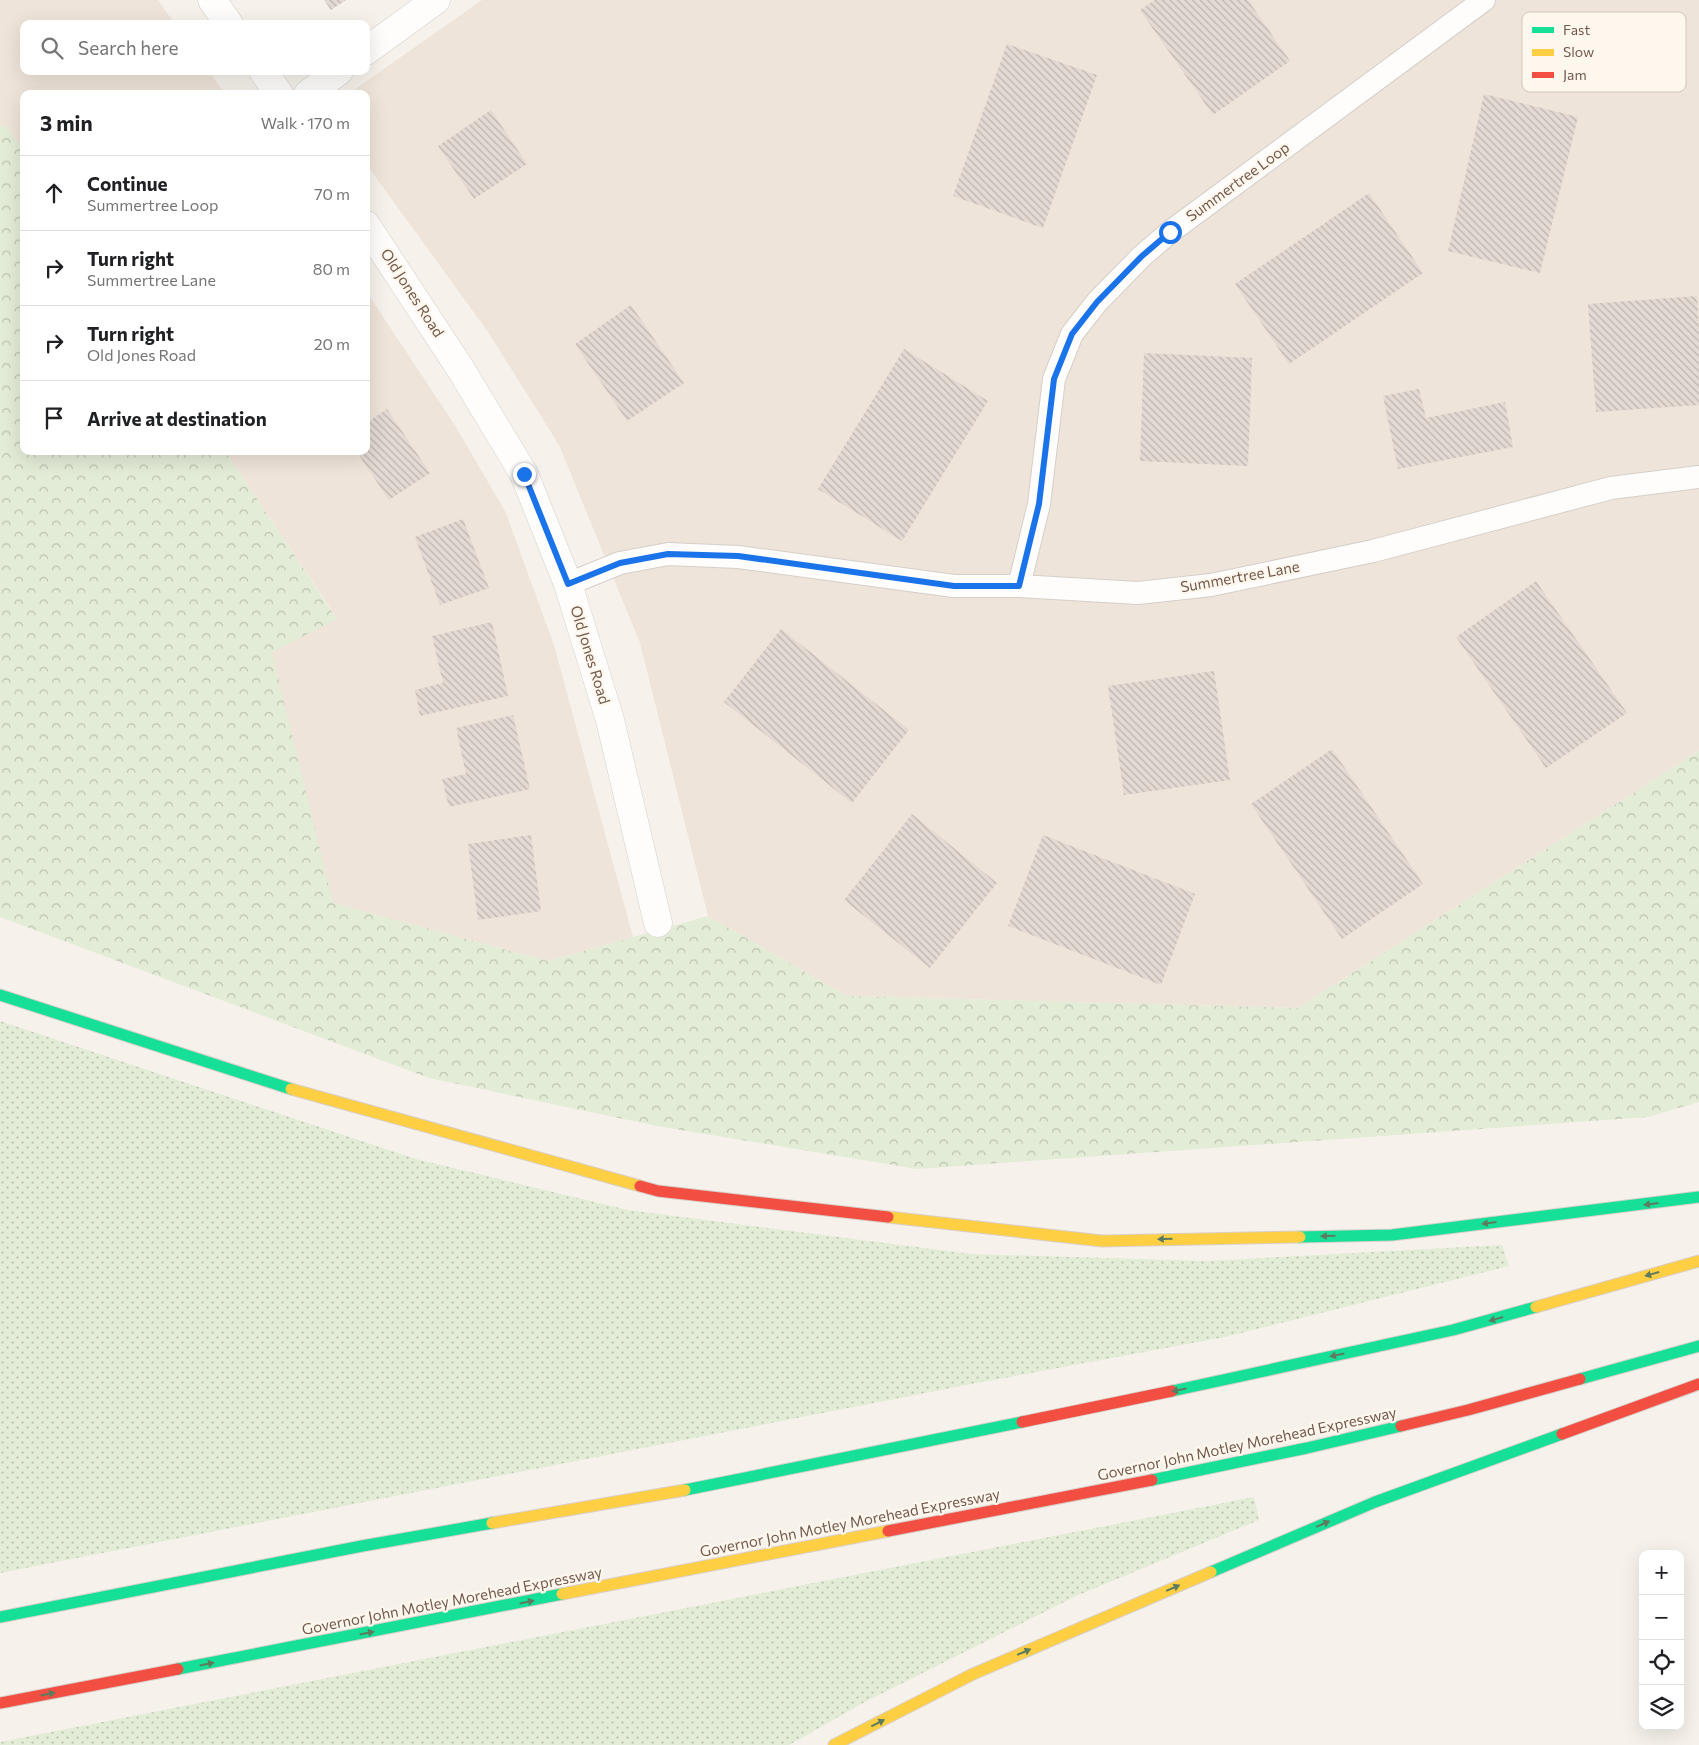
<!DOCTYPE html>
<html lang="en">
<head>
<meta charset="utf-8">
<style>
  body { margin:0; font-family:Commissioner,sans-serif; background:#f2f2f2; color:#202124 }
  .controls { position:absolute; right:15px; bottom:15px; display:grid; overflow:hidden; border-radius:10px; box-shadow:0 5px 20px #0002 }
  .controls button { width:45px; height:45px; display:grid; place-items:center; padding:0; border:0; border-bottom:1px solid #e0e0e0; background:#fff; color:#202124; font:25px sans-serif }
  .stop { position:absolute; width:15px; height:15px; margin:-11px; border:4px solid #1a73e8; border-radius:50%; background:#fff }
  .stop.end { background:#1a73e8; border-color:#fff; box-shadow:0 1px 5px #0008 }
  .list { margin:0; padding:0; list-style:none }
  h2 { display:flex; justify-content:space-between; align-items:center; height:65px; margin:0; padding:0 20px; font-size:21px }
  h2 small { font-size:16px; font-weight:400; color:#757577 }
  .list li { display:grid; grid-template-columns:32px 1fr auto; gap:15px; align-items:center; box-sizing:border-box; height:75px; padding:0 20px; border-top:1px solid #e0e0e0 }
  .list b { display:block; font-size:19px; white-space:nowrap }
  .list p { margin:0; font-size:16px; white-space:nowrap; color:#757577 }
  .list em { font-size:16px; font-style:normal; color:#757577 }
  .icon { flex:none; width:28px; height:28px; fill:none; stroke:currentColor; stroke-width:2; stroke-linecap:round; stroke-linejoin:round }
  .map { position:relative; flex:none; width:1699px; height:1745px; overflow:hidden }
  .search { position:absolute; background:#fff; box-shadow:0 5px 20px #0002; left:20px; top:20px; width:350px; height:55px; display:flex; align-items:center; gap:12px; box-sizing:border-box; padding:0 18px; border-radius:10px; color:#757577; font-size:19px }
  .panel { position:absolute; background:#fff; box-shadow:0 5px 20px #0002; left:20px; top:90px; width:350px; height:365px; border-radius:10px }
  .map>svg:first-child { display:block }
  .residential { fill:#efe4d9 }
  .green { fill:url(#green-dots) }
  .forest { fill:url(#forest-crowns) }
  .building { fill:url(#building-back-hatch) }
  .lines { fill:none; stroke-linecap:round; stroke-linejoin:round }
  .lane-casing { stroke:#d5cfc9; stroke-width:24 }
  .street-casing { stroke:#d5cfc9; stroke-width:29 }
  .fast-casing { stroke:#d8cfca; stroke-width:13 }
  .slow-casing { stroke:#d8cfca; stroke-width:13 }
  .jam-casing { stroke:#d8cfca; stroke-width:13 }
  .lane { stroke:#fefdfc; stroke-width:22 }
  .street { stroke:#fefdfc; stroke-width:28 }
  .fast { stroke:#16e098; stroke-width:11 }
  .slow { stroke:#ffcf43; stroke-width:11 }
  .jam { stroke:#f24e42; stroke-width:11 }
  .oneway { fill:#5c7b5f }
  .route { stroke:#1a73e8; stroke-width:6 }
  .labels { text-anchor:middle; stroke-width:4.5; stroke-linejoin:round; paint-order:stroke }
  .street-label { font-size:15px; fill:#73594c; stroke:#fef7ed }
  .key { fill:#fef7ed; stroke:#d4c8bd; stroke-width:1 }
  .key-label { font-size:14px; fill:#73594c }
</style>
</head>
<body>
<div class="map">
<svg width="1699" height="1745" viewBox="0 0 1699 1745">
  <defs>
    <pattern id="green-dots" width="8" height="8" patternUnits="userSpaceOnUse" patternTransform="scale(1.25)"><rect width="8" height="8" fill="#e3ecd7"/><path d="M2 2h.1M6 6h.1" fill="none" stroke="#bcc2b1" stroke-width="1.8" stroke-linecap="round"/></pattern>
    <pattern id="forest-crowns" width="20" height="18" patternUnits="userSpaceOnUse" patternTransform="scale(1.25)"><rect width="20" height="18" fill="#e3ecd7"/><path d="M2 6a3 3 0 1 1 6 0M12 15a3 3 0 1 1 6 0" fill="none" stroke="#bcc2b1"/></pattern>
    <pattern id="building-back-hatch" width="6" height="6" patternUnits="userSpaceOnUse" patternTransform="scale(1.25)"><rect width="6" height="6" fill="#e3dad3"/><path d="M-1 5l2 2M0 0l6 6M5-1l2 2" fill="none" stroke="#bcb4ad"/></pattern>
  </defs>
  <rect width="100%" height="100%" fill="#f6f2eb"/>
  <path class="residential" d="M 0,0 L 158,0 L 175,24 L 24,24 L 24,71 L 209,71 L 225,94 L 24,94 L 24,152 L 5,125 L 0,128 Z
    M 482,0 L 1699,0 L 1699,751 L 1298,1008 L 847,996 L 708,916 L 640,643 L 559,445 L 488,332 L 366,164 L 366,94 L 348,94 Z
    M 366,291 L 456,427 L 506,513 L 554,645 L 633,937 L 548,961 L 332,903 L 271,652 L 337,618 L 225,451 L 366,451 Z"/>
  <path class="green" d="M 0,1021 L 416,1159 L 628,1210 L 971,1254 L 1207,1261 L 1502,1245 L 1509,1266 L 1225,1337 L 977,1383 L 0,1573 Z
    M 1254,1497 L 1259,1520 L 1076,1596 L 863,1703 L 789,1745 L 0,1745 L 0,1742 Z"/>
  <path class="forest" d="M 5,125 L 24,152 L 24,451 L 225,451 L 337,619 L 272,652 L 333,903 L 548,961 L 708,916 L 847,996 L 1298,1008 L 1699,751 L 1699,1102 L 1648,1117 L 917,1169 L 657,1126 L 429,1078 L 0,917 L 0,128 Z"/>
  <path class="building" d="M 324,0 L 346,0 L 331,10 Z
    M 1155,0 L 1248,0 L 1290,61 L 1213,115 L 1140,10 Z
    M 1007,44 L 1097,75 L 1043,228 L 953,196 Z
    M 1484,94 L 1578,117 L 1540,273 L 1448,251 Z
    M 491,110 L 527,164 L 474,199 L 438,146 Z
    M 1369,193 L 1423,273 L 1289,364 L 1235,284 Z
    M 1697,296 L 1699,328 L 1699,405 L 1596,412 L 1588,304 Z
    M 631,305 L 684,383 L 627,421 L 575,344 Z
    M 904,349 L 988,401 L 902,541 L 818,489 Z
    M 1144,353 L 1252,358 L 1248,466 L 1140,461 Z
    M 1419,389 L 1426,418 L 1505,402 L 1513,447 L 1398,469 L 1383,396 Z
    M 387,409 L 430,473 L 389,500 L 356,451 L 366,451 L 366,423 Z
    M 463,519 L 489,588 L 440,605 L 415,537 Z
    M 1536,581 L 1627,713 L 1546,768 L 1456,637 Z
    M 492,622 L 508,696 L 420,716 L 415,690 L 443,683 L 432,636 Z
    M 781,629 L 909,730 L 852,803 L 724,702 Z
    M 1214,671 L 1230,780 L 1124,795 L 1108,686 Z
    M 513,715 L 530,789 L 449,807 L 442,779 L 466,774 L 456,728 Z
    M 1332,749 L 1423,884 L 1342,939 L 1251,804 Z
    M 912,814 L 997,883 L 930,968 L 844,900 Z
    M 531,835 L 541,911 L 478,920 L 468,844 Z
    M 1043,835 L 1195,894 L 1161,985 L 1008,926 Z"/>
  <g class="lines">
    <g class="lane-casing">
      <path id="lane" d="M 568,584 L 620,563 L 668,554 L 738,557 L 954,586 L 1019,586 L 1138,593 L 1211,585 L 1373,551 L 1611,488 L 1699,477
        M 1019,586 L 1039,504 L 1054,379 L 1072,334 L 1097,302 L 1142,256 L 1170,232 L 1484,0"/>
    </g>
    <g class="street-casing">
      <path id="street" d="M 212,0 L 229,24
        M 366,51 L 436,0
        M 263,71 L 279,94
        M 308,94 L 339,71
        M 366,225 L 460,368 L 524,474 L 568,584 L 610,720 L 658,923"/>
    </g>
    <g class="fast-casing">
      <path id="fast" d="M 0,995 L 291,1089
        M 1300,1237 L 1392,1235 L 1699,1197
        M 1580,1379 L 1699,1346
        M 1172,1391 L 1453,1330 L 1536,1307
        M 1152,1480 L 1307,1448 L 1401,1426
        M 685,1490 L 1022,1422
        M 1211,1572 L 1375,1502 L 1562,1434
        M 0,1617 L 362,1546 L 492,1523
        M 178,1669 L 562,1594"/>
    </g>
    <g class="slow-casing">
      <path id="slow" d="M 291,1089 L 640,1186
        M 888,1217 L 1102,1241 L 1300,1237
        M 1536,1307 L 1699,1261
        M 492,1523 L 685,1490
        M 562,1594 L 888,1531
        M 834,1745 L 973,1674 L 1211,1572"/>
    </g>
    <g class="jam-casing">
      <path id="jam" d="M 640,1186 L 658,1191 L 888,1217
        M 1022,1422 L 1172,1391
        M 1401,1426 L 1468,1410 L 1580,1379
        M 1562,1434 L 1699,1384
        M 888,1531 L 1152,1480
        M 0,1703 L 178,1669"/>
    </g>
    <use href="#lane" class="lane"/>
    <use href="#street" class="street"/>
    <use href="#fast" class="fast"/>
    <use href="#slow" class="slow"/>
    <use href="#jam" class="jam"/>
  </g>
  <defs><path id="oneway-solid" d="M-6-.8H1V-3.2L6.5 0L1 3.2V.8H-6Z" transform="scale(1.25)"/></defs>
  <g class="oneway">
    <use href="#oneway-solid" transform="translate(1651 1204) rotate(173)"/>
    <use href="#oneway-solid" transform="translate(1489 1223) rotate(173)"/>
    <use href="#oneway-solid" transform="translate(1328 1236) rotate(179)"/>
    <use href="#oneway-solid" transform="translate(1165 1239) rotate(179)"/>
    <use href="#oneway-solid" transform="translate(1652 1274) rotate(164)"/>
    <use href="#oneway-solid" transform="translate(1496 1319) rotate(164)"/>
    <use href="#oneway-solid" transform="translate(1337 1355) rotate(168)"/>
    <use href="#oneway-solid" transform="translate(1179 1390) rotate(168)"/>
    <use href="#oneway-solid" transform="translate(1323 1524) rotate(-23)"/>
    <use href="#oneway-solid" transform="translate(1173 1588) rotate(-23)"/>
    <use href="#oneway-solid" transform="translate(527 1602) rotate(-11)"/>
    <use href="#oneway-solid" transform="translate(367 1633) rotate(-11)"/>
    <use href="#oneway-solid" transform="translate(1024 1652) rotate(-23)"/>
    <use href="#oneway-solid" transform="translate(207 1664) rotate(-11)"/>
    <use href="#oneway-solid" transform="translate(48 1694) rotate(-11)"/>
    <use href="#oneway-solid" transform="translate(878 1723) rotate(-27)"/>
  </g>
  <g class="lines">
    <path class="route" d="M 524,474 L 568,584 L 620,563 L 668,554 L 738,556 L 954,586 L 1019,586 L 1039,504 L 1054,379 L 1072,334 L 1097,302 L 1142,256 L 1170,232"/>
  </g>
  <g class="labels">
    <g class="street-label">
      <text transform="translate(1238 182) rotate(-36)" y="5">Summertree Loop</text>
      <text transform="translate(412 293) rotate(57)" y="5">Old Jones Road</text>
      <text transform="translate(1240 577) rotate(-10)" y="5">Summertree Lane</text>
      <text transform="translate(590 655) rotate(73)" y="5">Old Jones Road</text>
      <text transform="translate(1247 1444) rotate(-12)" y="5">Governor John Motley Morehead Expressway</text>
      <text transform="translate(850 1523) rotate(-11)" y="5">Governor John Motley Morehead Expressway</text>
      <text transform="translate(452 1601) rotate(-11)" y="5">Governor John Motley Morehead Expressway</text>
    </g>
  </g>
  <rect x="1522" y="12" width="164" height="80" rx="8" class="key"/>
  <rect x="1532" y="27" width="22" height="6" fill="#16e098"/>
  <rect x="1532" y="49" width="22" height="7" fill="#ffcf43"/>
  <rect x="1532" y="72" width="22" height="6" fill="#f24e42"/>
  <g class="key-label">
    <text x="1563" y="35">Fast</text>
    <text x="1563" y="57">Slow</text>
    <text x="1563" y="80">Jam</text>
  </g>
</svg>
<div class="controls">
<button>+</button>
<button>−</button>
<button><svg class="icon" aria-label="locate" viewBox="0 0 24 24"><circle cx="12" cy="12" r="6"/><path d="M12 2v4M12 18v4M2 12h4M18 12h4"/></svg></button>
<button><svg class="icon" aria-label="layers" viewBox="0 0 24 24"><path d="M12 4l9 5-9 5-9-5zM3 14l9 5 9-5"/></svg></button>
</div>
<div class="stop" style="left:1170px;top:232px"></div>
<div class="stop end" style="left:524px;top:474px"></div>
<div class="search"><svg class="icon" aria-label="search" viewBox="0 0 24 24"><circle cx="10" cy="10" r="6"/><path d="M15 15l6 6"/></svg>Search here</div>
<section class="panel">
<h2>3 min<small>Walk · 170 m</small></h2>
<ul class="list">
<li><svg class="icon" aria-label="ahead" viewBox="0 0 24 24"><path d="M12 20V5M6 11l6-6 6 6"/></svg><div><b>Continue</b><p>Summertree Loop</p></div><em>70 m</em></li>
<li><svg class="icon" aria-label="right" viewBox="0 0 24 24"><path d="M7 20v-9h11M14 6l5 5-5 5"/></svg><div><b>Turn right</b><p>Summertree Lane</p></div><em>80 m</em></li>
<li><svg class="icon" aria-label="right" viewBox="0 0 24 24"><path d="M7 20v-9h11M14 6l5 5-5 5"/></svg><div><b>Turn right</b><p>Old Jones Road</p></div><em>20 m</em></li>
<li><svg class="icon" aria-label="arrive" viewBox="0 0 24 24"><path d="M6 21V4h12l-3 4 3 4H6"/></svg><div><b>Arrive at destination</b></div></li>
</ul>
</section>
</div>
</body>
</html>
